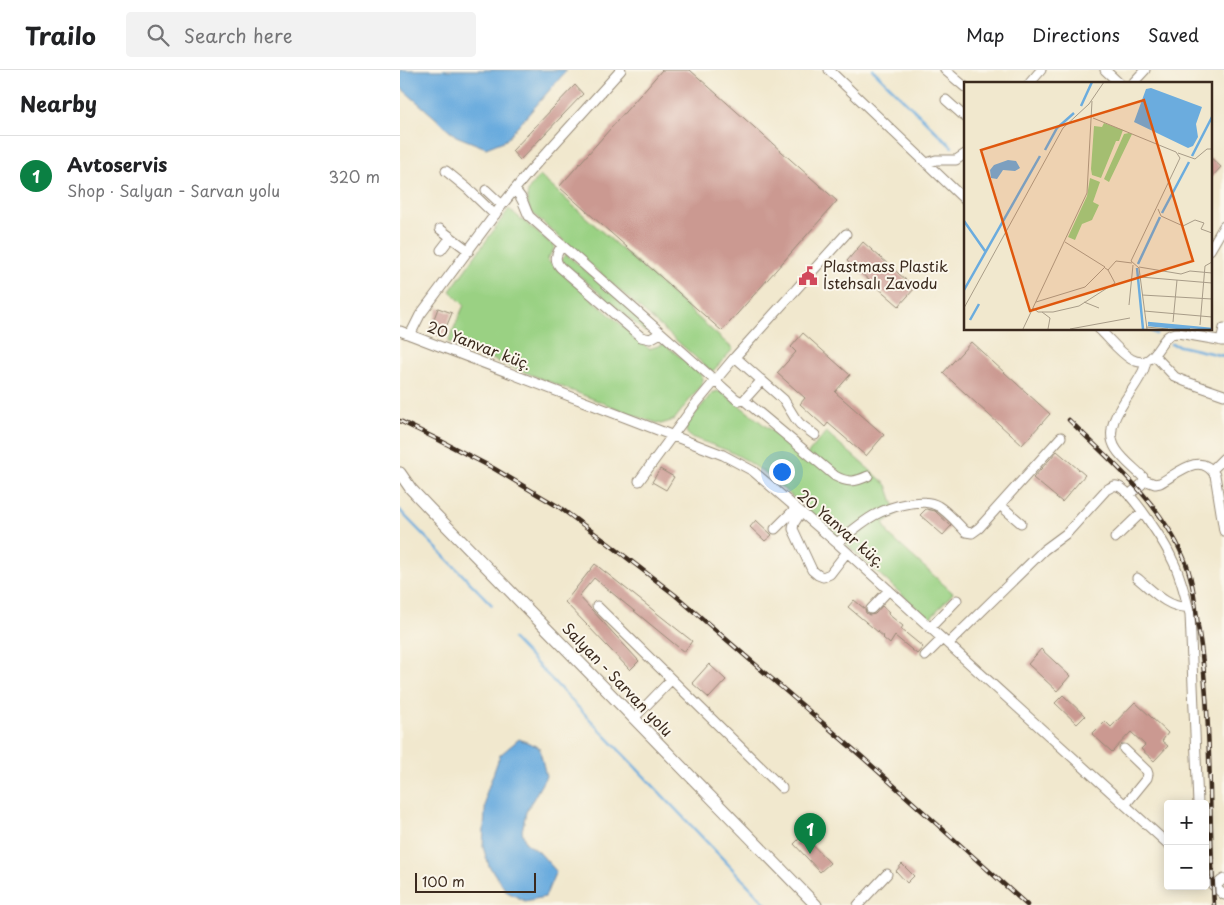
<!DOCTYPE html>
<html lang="en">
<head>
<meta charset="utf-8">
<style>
  body { margin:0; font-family:"Playpen Sans",sans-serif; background:#f2f2f2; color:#202124 }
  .controls { position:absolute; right:15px; bottom:15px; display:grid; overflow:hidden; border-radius:5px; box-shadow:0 2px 12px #0003 }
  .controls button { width:45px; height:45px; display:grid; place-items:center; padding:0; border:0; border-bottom:1px solid #e0e0e0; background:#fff; color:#202124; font:25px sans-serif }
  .scale { position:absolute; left:15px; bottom:12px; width:121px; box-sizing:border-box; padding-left:5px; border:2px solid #3b2a1e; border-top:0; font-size:14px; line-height:18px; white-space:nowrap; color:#3b2a1e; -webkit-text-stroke:4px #fbf7ec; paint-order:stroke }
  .you { position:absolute; left:381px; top:401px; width:18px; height:18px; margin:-12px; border:4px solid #fff; border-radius:50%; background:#1a73e8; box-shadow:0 0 0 8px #1a73e833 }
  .badge { display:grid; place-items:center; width:32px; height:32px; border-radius:50%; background:#0b8043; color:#fff; font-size:16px; font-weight:700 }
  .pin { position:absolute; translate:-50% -41px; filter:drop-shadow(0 1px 2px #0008) }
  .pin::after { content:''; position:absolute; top:26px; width:18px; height:15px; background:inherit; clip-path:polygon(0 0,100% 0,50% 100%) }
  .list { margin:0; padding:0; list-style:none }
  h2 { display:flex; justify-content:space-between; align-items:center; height:65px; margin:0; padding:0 20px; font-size:21px }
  h2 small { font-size:16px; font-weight:400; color:#757577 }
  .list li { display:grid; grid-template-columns:32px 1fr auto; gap:15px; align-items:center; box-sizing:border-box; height:80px; padding:0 20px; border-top:1px solid #e0e0e0 }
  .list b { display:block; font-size:19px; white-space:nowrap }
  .list p { margin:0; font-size:16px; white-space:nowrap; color:#757577 }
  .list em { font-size:16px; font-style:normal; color:#757577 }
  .icon { flex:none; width:28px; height:28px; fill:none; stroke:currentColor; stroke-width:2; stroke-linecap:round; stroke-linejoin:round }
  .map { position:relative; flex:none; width:824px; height:835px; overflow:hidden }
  header { display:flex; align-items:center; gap:30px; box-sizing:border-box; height:70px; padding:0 25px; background:#fff; border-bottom:1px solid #e0e0e0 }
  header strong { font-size:24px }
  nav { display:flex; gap:28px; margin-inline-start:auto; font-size:18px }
  .search { width:350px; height:45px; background:#f2f2f2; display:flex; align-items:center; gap:12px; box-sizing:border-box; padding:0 18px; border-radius:5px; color:#757577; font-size:19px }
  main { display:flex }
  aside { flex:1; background:#fff }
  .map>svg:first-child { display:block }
  .green { fill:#9ad183; stroke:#6a7e50 }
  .water { fill:#6bacde; stroke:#536b7e }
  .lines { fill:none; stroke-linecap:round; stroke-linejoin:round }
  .stream { stroke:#6bacde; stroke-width:2.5 }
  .building { fill:#cb9991 }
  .minor-casing { stroke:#968976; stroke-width:11 }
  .major-casing { stroke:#968976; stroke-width:13 }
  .minor { stroke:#fff; stroke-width:9 }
  .major { stroke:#fff; stroke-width:11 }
  .rail-casing { stroke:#3b2a1e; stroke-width:4.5 }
  .rail { stroke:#fbf7ec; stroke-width:2.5; stroke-dasharray:8; stroke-linecap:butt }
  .labels { text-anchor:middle; stroke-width:4; stroke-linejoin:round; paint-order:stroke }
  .poi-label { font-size:15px; fill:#3b2a1e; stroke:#fbf7ec; text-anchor:start }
  .street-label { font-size:15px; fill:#3b2a1e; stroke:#fbf7ec }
  .inset-river { fill:none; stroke:#6bacde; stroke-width:2.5 }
  .inset-road { fill:none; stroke:#a89c88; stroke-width:1 }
  .view { fill:#df570d; fill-opacity:0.15; stroke:#df570d; stroke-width:2.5 }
  .inset-edge { fill:none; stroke:#3b2a1e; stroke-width:2.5 }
</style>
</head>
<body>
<header>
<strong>Trailo</strong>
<div class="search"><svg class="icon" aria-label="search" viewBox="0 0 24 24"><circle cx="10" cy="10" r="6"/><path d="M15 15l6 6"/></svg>Search here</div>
<nav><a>Map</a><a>Directions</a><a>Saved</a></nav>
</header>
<main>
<aside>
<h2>Nearby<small></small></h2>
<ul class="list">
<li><span class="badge">1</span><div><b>Avtoservis</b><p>Shop · Salyan - Sarvan yolu</p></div><em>320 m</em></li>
</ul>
</aside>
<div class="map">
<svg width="824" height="835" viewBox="0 0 824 835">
  <rect width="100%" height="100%" fill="#fbf7ec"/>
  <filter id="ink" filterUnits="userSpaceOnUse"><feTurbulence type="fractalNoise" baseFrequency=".02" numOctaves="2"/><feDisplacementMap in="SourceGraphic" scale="10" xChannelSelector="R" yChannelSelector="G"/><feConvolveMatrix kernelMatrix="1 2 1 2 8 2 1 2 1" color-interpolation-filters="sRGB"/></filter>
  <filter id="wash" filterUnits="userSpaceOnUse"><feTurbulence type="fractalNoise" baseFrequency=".0096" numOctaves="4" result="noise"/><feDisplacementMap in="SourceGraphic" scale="20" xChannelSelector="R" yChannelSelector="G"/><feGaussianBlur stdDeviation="1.12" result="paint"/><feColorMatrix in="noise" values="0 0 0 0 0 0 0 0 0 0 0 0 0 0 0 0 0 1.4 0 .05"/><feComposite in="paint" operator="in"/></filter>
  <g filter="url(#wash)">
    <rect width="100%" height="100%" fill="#f1e8ce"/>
    <path class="green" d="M 140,106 L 333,279 L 312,302 L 130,141 C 124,122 128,119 140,106 Z
      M 109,139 L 155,177 L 147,190 L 249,279 L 264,274 L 297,300 L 302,307 L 302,314 L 274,350 L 261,354 L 244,349 L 48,272 L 64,235 L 50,221 Z
      M 166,184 L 250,256 L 245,262 L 161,190 Z
      M 318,321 L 326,325 L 405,387 L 426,362 L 487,415 L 497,444 L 483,453 L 490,466 L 553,523 L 529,549 L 416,447 L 366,404 L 346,390 L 329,381 L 291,367 C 285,363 285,359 288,353 L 312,323 Z"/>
    <path class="water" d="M 0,0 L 167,0 L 106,70 L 86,78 L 56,66 L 0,17 Z
      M 119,669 L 139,677 L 146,706 L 126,742 L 122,761 L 125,772 L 139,782 L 156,801 L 145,827 L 125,831 L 107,822 L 89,796 L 83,777 L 86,724 L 100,685 Z"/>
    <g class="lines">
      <path class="stream" d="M 473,0 L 552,77
        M 747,259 L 756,264
        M 771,274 L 824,286
        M 0,440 L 4,445 L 92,535
        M 113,569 L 367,835"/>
    </g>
    <g id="blocks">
      <path class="building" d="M 262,0 L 290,0 L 437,131 L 322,261 L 159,117 Z
        M 175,15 L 183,24 L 120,90 L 112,81 Z
        M 810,87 L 821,97 L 810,109 Z
        M 463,172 L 515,218 L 499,236 L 447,191 Z
        M 38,238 L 52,243 L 42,267 L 29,262 Z
        M 403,263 L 450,305 L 435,322 L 484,365 L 466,386 L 428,353 L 425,357 L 400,334 L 405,328 L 377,303 L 396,282 L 391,277 Z
        M 571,272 L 650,344 L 622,375 L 543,303 Z
        M 657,381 L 685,405 L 662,432 L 633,408 Z
        M 260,399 L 274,407 L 266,420 L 252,412 Z
        M 526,439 L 535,441 L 551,456 L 543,465 L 520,445 Z
        M 356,450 L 372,465 L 365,471 L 350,457 Z
        M 195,494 L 292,571 L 284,582 L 194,508 L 179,526 L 239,591 L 230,600 L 165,532 Z
        M 454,530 L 465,539 L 466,543 L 469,545 L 475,544 L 482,536 L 489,542 L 488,544 L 503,556 L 501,559 L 523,577 L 517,584 L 495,566 L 490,574 L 483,568 L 484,567 L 448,537 Z
        M 641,579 L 670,606 L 657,621 L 628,594 Z
        M 309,594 L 326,610 L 309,628 L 292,613 Z
        M 663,625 L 685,646 L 677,654 L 655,633 Z
        M 735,632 L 768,663 L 762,671 L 768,676 L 754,691 L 741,679 L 745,675 L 731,662 L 712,682 L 692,664 L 705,651 L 711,657 Z
        M 403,765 L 430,793 L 420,802 L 394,774 Z
        M 502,794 L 514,806 L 507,813 L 496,801 Z"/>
    </g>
  </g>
  <g filter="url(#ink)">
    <use href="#blocks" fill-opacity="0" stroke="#968976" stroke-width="1"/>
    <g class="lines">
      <g class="minor-casing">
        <path id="minor" d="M 429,0 L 565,130
          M 545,0 L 565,17
          M 705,0 L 720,14
          M 629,14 L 641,0
          M 732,14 L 745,0
          M 546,30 L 565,47
          M 527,93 L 536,90 L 556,90 L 565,84
          M 46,101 L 68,119 L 95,145
          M 86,120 L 102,135
          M 114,120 C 123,126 124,137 129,146 L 336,329 L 340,331 L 344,330 L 362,310
          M 40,159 L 69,181
          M 162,175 C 157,184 153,188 160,197 L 241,267 L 250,269 L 261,263
          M 41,180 L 51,167
          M 810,180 L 824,156
          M 699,259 C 709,268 719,282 731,289 C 751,300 757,277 767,267 C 770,264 774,263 778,263 L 824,271
          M 0,261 L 323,385 L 353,401 L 437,473 L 768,774
          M 10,265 L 20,245 L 102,135 L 129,102 L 221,0
          M 821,271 L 824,258
          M 754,285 L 775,307 L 784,311 L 824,325
          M 335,287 L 446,164
          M 344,330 L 435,406 C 448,413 455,412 468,406
          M 812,400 L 824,388
          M 744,410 L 755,414 L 760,413 C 776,405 800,380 815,405 L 824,461
          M 239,411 L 294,336 L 335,287 L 384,330 L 395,348 L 400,354 L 415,365
          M 729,425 L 742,414 L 744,410 L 743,407 C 734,398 722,389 716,379 C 700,354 731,326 741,305 C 744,301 745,296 746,291
          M 600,435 L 621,453
          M 401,442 L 394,453 L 393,459 L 412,500 L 418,505 L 423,507 L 430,504 L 447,482
          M 375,459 L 396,438
          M 715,468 L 742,442
          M 437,473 C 463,452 476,439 511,433 C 520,432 529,431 538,436 C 548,442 557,453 566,462 L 572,463 L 579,458 L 661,367
          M 737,508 C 751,519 768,539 788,537
          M 197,536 L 382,718
          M 471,539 L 489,520
          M 530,558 L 557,530
          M 548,574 L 644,480 L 667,463 L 706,420 C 710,418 713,415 717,416 C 730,418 766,475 772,489 C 781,506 785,526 790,544 L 798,734
          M 525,586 L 542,569
          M 234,648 L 271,610
          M 724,679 L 747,701 L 748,704 L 747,708 L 725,735
          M 805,808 L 824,825
          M 815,817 L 821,811 L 824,809
          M 458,835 L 487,804"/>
      </g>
      <g class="major-casing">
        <path id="major" d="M 0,403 L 11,419 L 30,439 L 416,835"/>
      </g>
      <use href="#minor" class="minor"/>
      <use href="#major" class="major"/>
      <g class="rail-casing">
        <path id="rail" d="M 669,350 C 711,391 759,431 783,486 C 793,508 795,532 798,556 C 813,648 808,742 814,835
          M 0,351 L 39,370 L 93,398 L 159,437 L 209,474 L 275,525 L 461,686 L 627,835"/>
      </g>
      <use href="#rail" class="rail"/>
    </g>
  </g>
  <defs>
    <g id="civic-bare" transform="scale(1.5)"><path d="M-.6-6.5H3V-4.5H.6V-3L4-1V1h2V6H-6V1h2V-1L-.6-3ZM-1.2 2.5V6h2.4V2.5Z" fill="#d1495b" stroke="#fbf7ec" stroke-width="2.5" paint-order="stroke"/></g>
  </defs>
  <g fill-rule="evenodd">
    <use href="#civic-bare" x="408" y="206"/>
  </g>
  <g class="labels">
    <g class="poi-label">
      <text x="423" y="202">Plastmass Plastik<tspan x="423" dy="17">İstehsalı Zavodu</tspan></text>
    </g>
    <g class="street-label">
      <text transform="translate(79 276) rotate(21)" y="5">20 Yanvar küç.</text>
      <text transform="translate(441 459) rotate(41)" y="5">20 Yanvar küç.</text>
      <text transform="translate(217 610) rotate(46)" y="5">Salyan - Sarvan yolu</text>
    </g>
  </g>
  <g transform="translate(564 12)">
    <rect width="248" height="248" fill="#f1e8ce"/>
    <path d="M 140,41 L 159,48 L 155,59 L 152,59 L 137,96 L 128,93 L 127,87 L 130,44 L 138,45 ZM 165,51 L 168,52 L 145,100 L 140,97 L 160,52 ZM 126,96 L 136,100 L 129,120 L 135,123 L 128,138 L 118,142 L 111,158 L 104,155 L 123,114 Z" fill="#9ad183"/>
    <path d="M 187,6 L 238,25 L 232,42 L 234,55 L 229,64 L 224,66 L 170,40 L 182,7 ZM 44,78 L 52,79 L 56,86 L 51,89 L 39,88 L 33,97 L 27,96 L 26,88 L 30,83 Z" fill="#6bacde"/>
    <path class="inset-river" d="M 117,24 L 128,0M 81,68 L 93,46 L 110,31M 228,74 L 248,35M 198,131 L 225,80M 0,139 L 21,169M 174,182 L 196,135M 173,186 L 179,247M 0,208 L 76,74M 6,238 L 15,222M 184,241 L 248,247M 184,243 L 226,247"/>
    <path class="inset-road" d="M 129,36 L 212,70 L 216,76 L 167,179 L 175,186 L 183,247M 214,71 L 231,77 L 243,67 L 248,67M 194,127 L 197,134 L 219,144 L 231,138 L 240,141 L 237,147 L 248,151M 175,185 L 217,192 L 226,189 L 248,191M 141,186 L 144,188 L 152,179 L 168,181M 176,195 L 248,201M 178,213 L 248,217M 72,220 L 121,205 L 141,185 L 101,160M 120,220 L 135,226M 165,223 L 169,183M 0,226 L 99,46 L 125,22 L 140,0M 69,226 L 74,230 L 89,230 L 115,224 L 151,201 L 144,188M 180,229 L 248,235M 78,230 L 86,236 L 84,247M 209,240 L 213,198M 236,243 L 241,184 L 248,180M 182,245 L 204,247M 59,247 L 123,111 L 128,19M 106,247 L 166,236"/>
    <path class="view" d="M 180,18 L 229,179 L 66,229 L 17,68 Z"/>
    <rect width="248" height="248" class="inset-edge"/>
  </g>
</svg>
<div class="controls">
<button>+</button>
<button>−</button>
</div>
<div class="scale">100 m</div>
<div class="you"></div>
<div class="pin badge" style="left:410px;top:784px">1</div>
</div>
</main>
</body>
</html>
